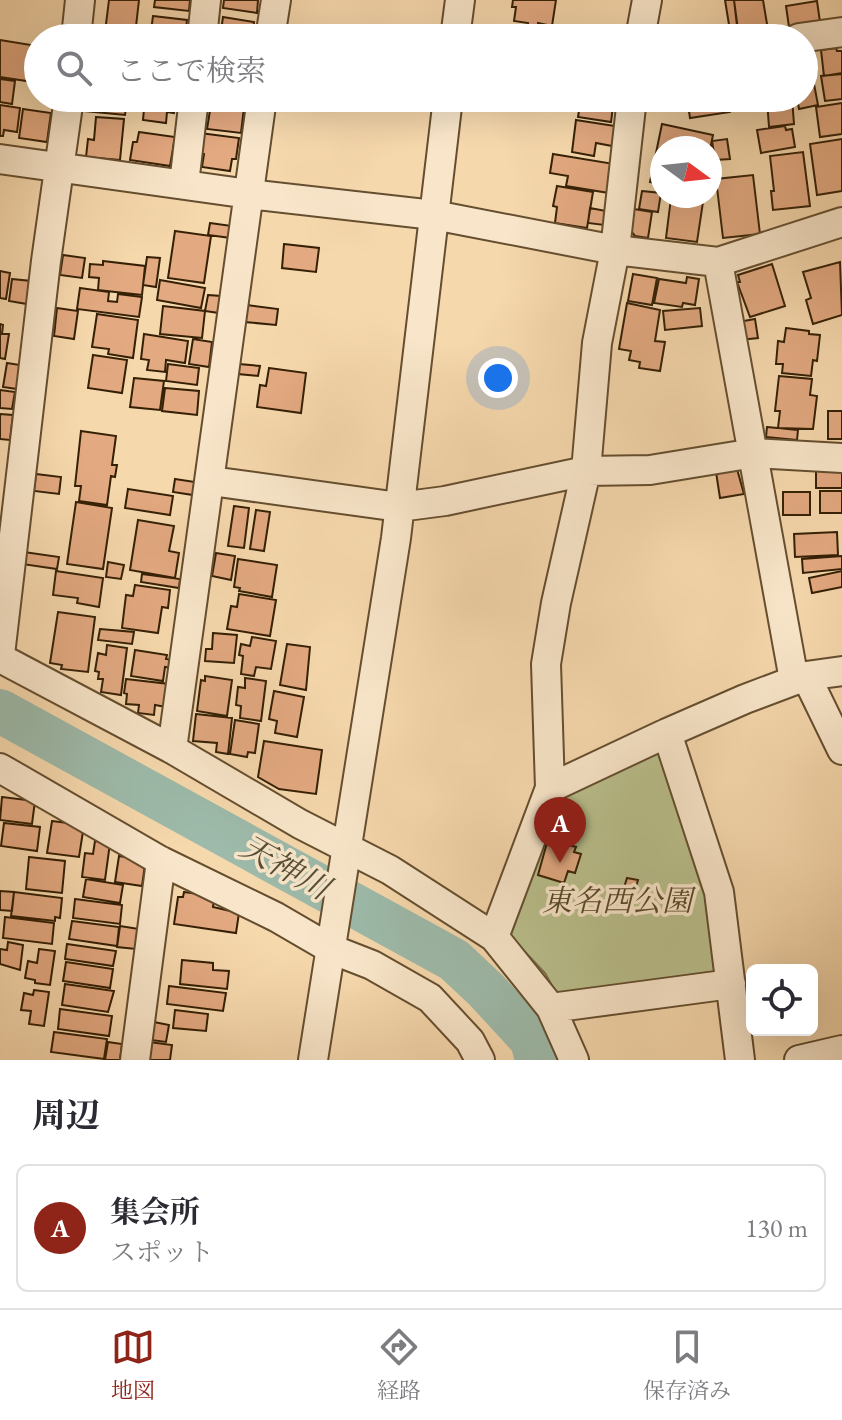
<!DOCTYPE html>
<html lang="ja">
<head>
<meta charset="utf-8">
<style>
  body { margin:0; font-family:"EB Garamond","Noto Serif JP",serif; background:#f7f7f7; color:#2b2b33 }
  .controls { position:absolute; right:24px; bottom:24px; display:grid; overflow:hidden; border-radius:12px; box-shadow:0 8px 32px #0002 }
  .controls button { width:72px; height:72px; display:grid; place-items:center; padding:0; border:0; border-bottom:2px solid #e1e1e2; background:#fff; color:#2b2b33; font:40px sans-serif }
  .compass { position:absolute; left:650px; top:136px; width:72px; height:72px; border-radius:50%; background:#fff; box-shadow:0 8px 32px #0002; rotate:105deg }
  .you { position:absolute; left:498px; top:378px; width:28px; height:28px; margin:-20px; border:6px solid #fff; border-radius:50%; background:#1a73e8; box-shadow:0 0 0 12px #1a73e833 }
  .badge { display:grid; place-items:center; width:52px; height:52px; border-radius:50%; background:#8f2418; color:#fff; font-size:26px; font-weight:700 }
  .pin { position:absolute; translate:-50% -66px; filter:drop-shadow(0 2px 4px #0008) }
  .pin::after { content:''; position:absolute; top:42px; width:28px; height:24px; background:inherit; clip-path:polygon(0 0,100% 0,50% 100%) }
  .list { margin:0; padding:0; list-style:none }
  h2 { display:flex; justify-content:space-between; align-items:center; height:104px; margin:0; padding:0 32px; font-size:34px }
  h2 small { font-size:26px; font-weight:400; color:#7c7c81 }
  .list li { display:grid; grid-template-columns:52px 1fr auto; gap:24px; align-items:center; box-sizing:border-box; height:128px; margin:0 16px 16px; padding:0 16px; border:2px solid #e1e1e2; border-radius:12px }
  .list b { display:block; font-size:30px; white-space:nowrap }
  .list p { margin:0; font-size:26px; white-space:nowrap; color:#7c7c81 }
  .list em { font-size:26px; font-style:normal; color:#7c7c81 }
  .icon { flex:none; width:44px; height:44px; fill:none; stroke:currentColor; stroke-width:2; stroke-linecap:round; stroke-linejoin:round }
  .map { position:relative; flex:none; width:842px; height:1060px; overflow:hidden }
  .search { position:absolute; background:#fff; box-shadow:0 8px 32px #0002; left:24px; right:24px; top:24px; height:88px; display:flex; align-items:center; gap:20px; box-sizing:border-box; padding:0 28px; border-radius:44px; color:#7c7c81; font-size:30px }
  .sheet { height:248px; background:#fff }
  nav { display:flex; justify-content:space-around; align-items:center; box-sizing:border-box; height:112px; border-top:2px solid #e1e1e2; background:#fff; font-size:22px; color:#7c7c81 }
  nav a { display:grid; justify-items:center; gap:4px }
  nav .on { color:#8f2418 }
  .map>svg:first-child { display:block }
  .green { fill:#b9bf8c; stroke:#777048; stroke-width:2 }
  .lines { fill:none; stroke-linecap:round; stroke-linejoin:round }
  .river { stroke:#9dbaaa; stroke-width:44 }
  .building { fill:#e3a981; stroke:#352005; stroke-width:2 }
  .minor-casing { stroke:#654e2f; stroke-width:32 }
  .minor { stroke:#f9e6ca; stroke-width:28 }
  .labels { text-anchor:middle; stroke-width:7; stroke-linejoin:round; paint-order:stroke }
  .park-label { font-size:30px; font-style:italic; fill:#564827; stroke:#f9e6ca }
  .water-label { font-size:32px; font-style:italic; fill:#544e37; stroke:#f9e6ca }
</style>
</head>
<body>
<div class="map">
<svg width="842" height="1060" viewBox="0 0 842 1060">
  <rect width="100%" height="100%" fill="#f6d8ad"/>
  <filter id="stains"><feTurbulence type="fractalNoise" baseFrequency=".0025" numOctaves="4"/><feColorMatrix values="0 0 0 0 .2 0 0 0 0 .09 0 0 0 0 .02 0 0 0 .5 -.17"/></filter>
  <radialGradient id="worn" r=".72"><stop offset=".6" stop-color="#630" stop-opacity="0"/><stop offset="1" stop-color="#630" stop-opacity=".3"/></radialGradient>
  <path class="green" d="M 661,748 L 714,915 L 716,976 L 559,998 L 545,973 L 510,936 L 559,794 Z"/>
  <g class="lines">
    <path class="river" d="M 0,711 L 454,960 L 486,990 L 532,1040 L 537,1060"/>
  </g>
  <path class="building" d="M 109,0 L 139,0 L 135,35 L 105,32 Z
    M 155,0 L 190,0 L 189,11 L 154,7 Z
    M 224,0 L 258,0 L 257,13 L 223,8 Z
    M 513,0 L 556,0 L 552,26 L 538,23 L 537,32 L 527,30 L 528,23 L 514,21 L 516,7 L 512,7 Z
    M 725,0 L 734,0 L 738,30 L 730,31 Z
    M 734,0 L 763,0 L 768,30 L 738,34 Z
    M 817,1 L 820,22 L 789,27 L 786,6 Z
    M 153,16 L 187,20 L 185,38 L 150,38 Z
    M 223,17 L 254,22 L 253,31 L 257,32 L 256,38 L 220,38 Z
    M 574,29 L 615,35 L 615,38 L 572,38 Z
    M 0,40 L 31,45 L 28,59 L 36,60 L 33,82 L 0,77 Z
    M 836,48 L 837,51 L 842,51 L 842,73 L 824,76 L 821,50 Z
    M 811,68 L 818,105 L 799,109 L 797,98 L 804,98 L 804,69 Z
    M 842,74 L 842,99 L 825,101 L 821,76 Z
    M 0,79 L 15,81 L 12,104 L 0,102 Z
    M 86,98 L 127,98 L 125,115 L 85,111 Z
    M 145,98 L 176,98 L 174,113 L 167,112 L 166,123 L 143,120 Z
    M 212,98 L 245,99 L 241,133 L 207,129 Z
    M 581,98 L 614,98 L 611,122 L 578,117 Z
    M 687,98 L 734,98 L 728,99 L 730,112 L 690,118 Z
    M 792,98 L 794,124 L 769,127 L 767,100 Z
    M 842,103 L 842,134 L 820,137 L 816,107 Z
    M 0,105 L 20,108 L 17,132 L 4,130 L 3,136 L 0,136 Z
    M 23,109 L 51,113 L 47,142 L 19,138 Z
    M 96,117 L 124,119 L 120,160 L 86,157 L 88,139 L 94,140 Z
    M 576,120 L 615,126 L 612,146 L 596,143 L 594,156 L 572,152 Z
    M 662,124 L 713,135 L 710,150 L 662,148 L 662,185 L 650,182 Z
    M 785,126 L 786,130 L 792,129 L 795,147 L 761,153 L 757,130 Z
    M 139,132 L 175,137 L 170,166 L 130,160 L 133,142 L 137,142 Z
    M 200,133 L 239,138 L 236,159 L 232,159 L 230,171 L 202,167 L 204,154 L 197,153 Z
    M 727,139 L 730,159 L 715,160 L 712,141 Z
    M 842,139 L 842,191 L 817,195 L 810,144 Z
    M 803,152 L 810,206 L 773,210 L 771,191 L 774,191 L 770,156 Z
    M 553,154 L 614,164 L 609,193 L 566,186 L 568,176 L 550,173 Z
    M 753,175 L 760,234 L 723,238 L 716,179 Z
    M 557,186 L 593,192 L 587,228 L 555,223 L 557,207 L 553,206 Z
    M 642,191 L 661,193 L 658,212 L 639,209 Z
    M 671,198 L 703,202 L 697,242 L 666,238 Z
    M 590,208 L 606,211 L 604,225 L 588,223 Z
    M 634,209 L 652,212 L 648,238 L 635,236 L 630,230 Z
    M 210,223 L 232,226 L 231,238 L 208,235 Z
    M 175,231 L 211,236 L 204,283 L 168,278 Z
    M 284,244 L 319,248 L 316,272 L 282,268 Z
    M 63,255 L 85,258 L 82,278 L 60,275 Z
    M 147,257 L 160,258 L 156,287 L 143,285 Z
    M 103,261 L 145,266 L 142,295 L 98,290 L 99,278 L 89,277 L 90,264 L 103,265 Z
    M 840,262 L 842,315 L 813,324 L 806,300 L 811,298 L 803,272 Z
    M 772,264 L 785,306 L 750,317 L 737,282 L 740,282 L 738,275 Z
    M 0,271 L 10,273 L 6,299 L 0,298 Z
    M 633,274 L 657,278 L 652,305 L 628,301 Z
    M 687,277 L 699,279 L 695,305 L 683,303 L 682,307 L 654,303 L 659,279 L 686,283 Z
    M 12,279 L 31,281 L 27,304 L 9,301 Z
    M 160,280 L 205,288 L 201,308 L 157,300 Z
    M 80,288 L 109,292 L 108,301 L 117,302 L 118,294 L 142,297 L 139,317 L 77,309 Z
    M 208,295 L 221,296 L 219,313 L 205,311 Z
    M 627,303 L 660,310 L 655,341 L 665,342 L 660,371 L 639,368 L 640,362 L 629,360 L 631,351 L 619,349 Z
    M 247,305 L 278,309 L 276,325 L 245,322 Z
    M 163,306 L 205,311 L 202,338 L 160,334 Z
    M 57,308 L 78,311 L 74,339 L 54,336 Z
    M 700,308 L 702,326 L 665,330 L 663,311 Z
    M 97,314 L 138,320 L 133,358 L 108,354 L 109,349 L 92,347 Z
    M 755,319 L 758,338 L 740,340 L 738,322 Z
    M 0,324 L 3,325 L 2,334 L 9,334 L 5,359 L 0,358 Z
    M 786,328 L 809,331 L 809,334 L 820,335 L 817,361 L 813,360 L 811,376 L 782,373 L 783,364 L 776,364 L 778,341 L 784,342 Z
    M 144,334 L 188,341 L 185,363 L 166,360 L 165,372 L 147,370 L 149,360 L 141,359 Z
    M 193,339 L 212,342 L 209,367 L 189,364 Z
    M 93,355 L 127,360 L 122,393 L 88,388 Z
    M 7,363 L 20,365 L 17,389 L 3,387 Z
    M 168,364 L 199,368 L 197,385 L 166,381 Z
    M 239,364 L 260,366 L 258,376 L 238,374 Z
    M 269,368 L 306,373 L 301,413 L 257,407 L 260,385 L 266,386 Z
    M 779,376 L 812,379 L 810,395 L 817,396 L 813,429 L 778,428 L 780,411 L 775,411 Z
    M 134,378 L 164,381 L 160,410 L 130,407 Z
    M 165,388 L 199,391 L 197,415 L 162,411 Z
    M 0,390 L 15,392 L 12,409 L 0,408 Z
    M 828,411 L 842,411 L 842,439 L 828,439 Z
    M 0,414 L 13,415 L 10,440 L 0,439 Z
    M 767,427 L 798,430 L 797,440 L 766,437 Z
    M 81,431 L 116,436 L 112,465 L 117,465 L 115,477 L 111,476 L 107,505 L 79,501 L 81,486 L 75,486 Z
    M 816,464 L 842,464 L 842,488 L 816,488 Z
    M 737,469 L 744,494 L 720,498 L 716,472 Z
    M 36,474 L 61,477 L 59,494 L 34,491 Z
    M 175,479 L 195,482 L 193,495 L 173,492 Z
    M 128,489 L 173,496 L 170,515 L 125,508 Z
    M 820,491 L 842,491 L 842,513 L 820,513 Z
    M 783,492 L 810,492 L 810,515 L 783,515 Z
    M 76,502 L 112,508 L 103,569 L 67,564 Z
    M 234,506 L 249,508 L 244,548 L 228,546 Z
    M 256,510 L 270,512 L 264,551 L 250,549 Z
    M 138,520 L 174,526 L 169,551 L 179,553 L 175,578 L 130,570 Z
    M 837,532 L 838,555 L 795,557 L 794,534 Z
    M 24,552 L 59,557 L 57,569 L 22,564 Z
    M 216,553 L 235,556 L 231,580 L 212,576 Z
    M 842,556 L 842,569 L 803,573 L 802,559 Z
    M 238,559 L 277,565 L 272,597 L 239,591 L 240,588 L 234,587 Z
    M 108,562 L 124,565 L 121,579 L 106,577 Z
    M 56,571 L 103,578 L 99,607 L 77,603 L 78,598 L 53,595 Z
    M 842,571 L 842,587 L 812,593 L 809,578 Z
    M 142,574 L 180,579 L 179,588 L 141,582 Z
    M 135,585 L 170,590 L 168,608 L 162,607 L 158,633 L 122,628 L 126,595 L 133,596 Z
    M 239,594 L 276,600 L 270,636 L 227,629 L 231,606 L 237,607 Z
    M 58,612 L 95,617 L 88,672 L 61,669 L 62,665 L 50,663 Z
    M 100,629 L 134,632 L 132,644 L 98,640 Z
    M 213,633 L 237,635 L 234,663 L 205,661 L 206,649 L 212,649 Z
    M 252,637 L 276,641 L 271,669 L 256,667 L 254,676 L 241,674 L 243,656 L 239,655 L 241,644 L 250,646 Z
    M 287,644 L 310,647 L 306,690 L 280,685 Z
    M 107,645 L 127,648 L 121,695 L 101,692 L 103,679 L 98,679 L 99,672 L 95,671 L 98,653 L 106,655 Z
    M 135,650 L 167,655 L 166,659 L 173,660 L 172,668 L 165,667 L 163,681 L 131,676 Z
    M 205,676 L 232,680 L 227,716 L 197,711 L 201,680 L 205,681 Z
    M 245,678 L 266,681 L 261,721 L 240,718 L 241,706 L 236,705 L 238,687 L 245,688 Z
    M 126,679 L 169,684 L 166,707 L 155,705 L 154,715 L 138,713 L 139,705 L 126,704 L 127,694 L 124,693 Z
    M 274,691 L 304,697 L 297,737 L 275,733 L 277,721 L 269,719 Z
    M 196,714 L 232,718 L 228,754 L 216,752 L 217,743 L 193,741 Z
    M 235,720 L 259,724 L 255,753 L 248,752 L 247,757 L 230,754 Z
    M 264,741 L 322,750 L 316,794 L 279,789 L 258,777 Z
    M 2,797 L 35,801 L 32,824 L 0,820 Z
    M 52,821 L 84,825 L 79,857 L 47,853 Z
    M 4,823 L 40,827 L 37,851 L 1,846 Z
    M 548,839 L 576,847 L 574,852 L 581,854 L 575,873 L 568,871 L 564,883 L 538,875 Z
    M 95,841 L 110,843 L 105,880 L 82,877 L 85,853 L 93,854 Z
    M 119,856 L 137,859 L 137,864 L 145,865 L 142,886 L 115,882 Z
    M 29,857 L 65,861 L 62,893 L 26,889 Z
    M 627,878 L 638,880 L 633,897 L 622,894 Z
    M 86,879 L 123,885 L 120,903 L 83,897 Z
    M 0,891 L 14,892 L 12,911 L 0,910 Z
    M 14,892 L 62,898 L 60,918 L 55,917 L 55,921 L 11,916 Z
    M 184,892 L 206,895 L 205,898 L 214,900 L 213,907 L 239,913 L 236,933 L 174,924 L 178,897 L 183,897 Z
    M 75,899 L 122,905 L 120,924 L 73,918 Z
    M 5,917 L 54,923 L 52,944 L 3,938 Z
    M 72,921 L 119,927 L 117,946 L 69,939 Z
    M 120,926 L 139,929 L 136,949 L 117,947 Z
    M 8,942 L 23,945 L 20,970 L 0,964 L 0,949 L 7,950 Z
    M 67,944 L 116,951 L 113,966 L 65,959 Z
    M 39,949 L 55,951 L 50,985 L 35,983 L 35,980 L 25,978 L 28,961 L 37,963 Z
    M 182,960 L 213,963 L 213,970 L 229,971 L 227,989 L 180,984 Z
    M 66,962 L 113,969 L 110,988 L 63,981 Z
    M 65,984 L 114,991 L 108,1012 L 62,1005 Z
    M 169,986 L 226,993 L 223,1011 L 167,1004 Z
    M 34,990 L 49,992 L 44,1026 L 29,1024 L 31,1011 L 21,1010 L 24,993 L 33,995 Z
    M 60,1009 L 112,1016 L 109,1036 L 58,1029 Z
    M 175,1010 L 208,1014 L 206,1031 L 173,1028 Z
    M 154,1022 L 169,1025 L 166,1042 L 151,1040 Z
    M 54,1032 L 107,1039 L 104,1059 L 51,1052 Z
    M 108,1042 L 122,1044 L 120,1060 L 105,1060 Z
    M 149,1042 L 172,1045 L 170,1060 L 147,1060 Z"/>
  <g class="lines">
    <g class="minor-casing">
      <path id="minor" d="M 76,38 L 80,0
        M 202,38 L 206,0
        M 270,38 L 276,0
        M 455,38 L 460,0
        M 640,38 L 647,0
        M 799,38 L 842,32
        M 0,159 L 249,194 L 434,215 L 615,250 L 718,262 L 842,222
        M 184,184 L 194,98
        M 718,262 L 794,680
        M 211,481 L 399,507 L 445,501 L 586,471 L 650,470 L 754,453 L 842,458
        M 0,655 L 46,261 L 69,98
        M 0,658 L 172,749 L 300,824 L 390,870 L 494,937 L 551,1008 L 574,1060
        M 806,676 L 842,750
        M 667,733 L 719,892 L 740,1060
        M 172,749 L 262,98
        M 0,768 L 161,861 L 276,917 L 331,949 L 372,965 L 430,998 L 470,1041 L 480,1060
        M 550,788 L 667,733 L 745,699 L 806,676 L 842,671
        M 494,937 L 550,788 L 546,664 L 556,603 L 586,471 L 597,343 L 615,250 L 632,98
        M 551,1008 L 731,984
        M 135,1060 L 161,861
        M 313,1060 L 396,538 L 448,98
        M 799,1060 L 842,1050"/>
    </g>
    <use href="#minor" class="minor"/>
  </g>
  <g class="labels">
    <g class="park-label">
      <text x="617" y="911">東名西公園</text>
    </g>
    <g class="water-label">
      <text transform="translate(285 867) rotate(29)" y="11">天神川</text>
    </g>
  </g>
  <rect width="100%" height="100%" filter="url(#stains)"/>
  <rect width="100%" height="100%" fill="url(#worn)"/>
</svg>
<div class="controls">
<button><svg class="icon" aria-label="locate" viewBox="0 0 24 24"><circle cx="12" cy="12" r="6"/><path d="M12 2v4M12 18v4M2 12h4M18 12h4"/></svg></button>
</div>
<svg class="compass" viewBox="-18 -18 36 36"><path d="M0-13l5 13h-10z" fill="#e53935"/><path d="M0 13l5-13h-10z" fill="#7c7c81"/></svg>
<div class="you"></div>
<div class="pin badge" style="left:560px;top:863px">A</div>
<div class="search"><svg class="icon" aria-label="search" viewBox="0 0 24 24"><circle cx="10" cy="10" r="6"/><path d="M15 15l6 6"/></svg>ここで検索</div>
</div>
<section class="sheet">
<h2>周辺<small></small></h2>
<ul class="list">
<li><span class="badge">A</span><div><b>集会所</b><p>スポット</p></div><em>130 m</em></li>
</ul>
</section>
<nav>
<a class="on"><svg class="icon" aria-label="map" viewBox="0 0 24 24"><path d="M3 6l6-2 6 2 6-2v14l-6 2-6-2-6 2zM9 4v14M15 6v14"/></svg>地図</a>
<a><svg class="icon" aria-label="directions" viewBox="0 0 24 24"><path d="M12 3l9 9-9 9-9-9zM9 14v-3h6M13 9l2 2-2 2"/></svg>経路</a>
<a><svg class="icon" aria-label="saved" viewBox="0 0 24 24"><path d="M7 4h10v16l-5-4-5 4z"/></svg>保存済み</a>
</nav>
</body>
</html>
